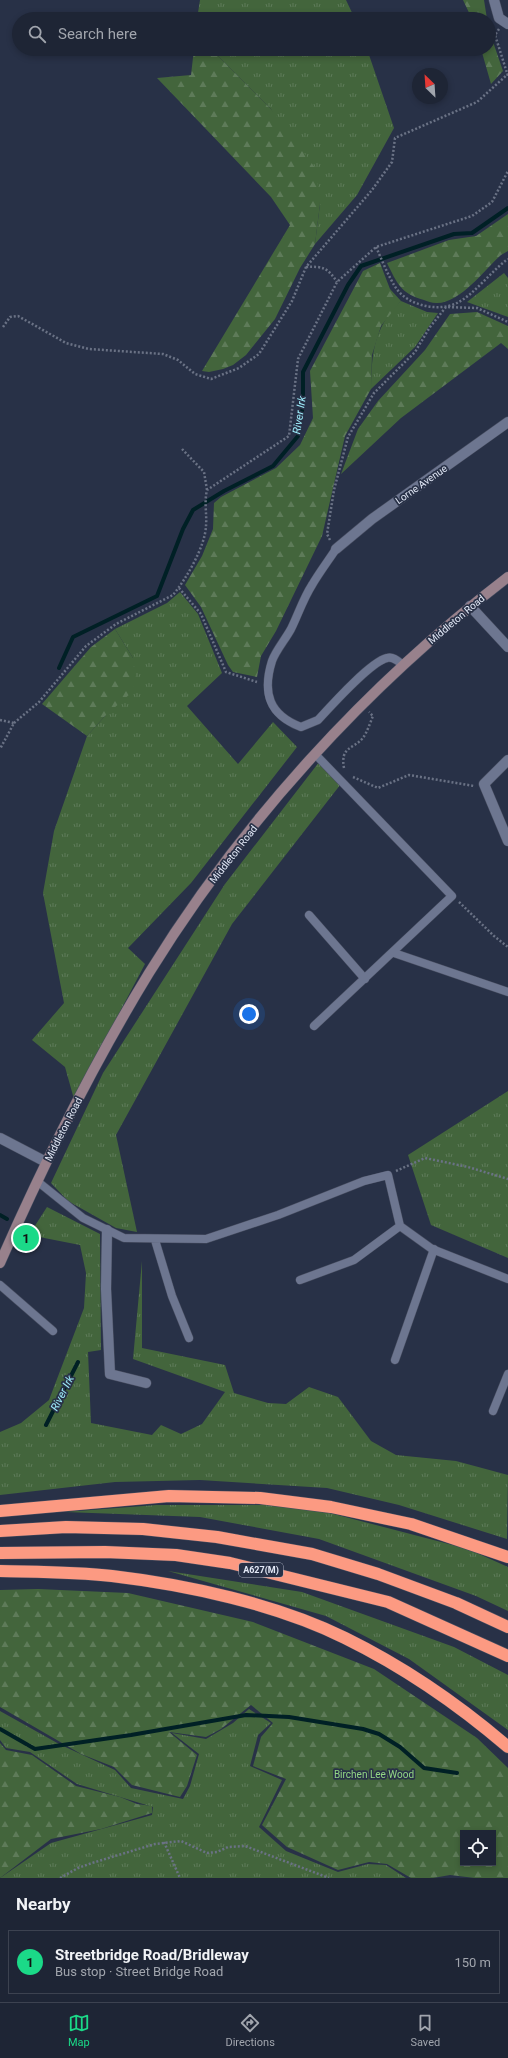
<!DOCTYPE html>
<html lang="en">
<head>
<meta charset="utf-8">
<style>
  body { margin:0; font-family:Roboto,sans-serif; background:#2b3141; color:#f1f3f6 }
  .controls { position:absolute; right:12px; bottom:12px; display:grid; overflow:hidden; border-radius:0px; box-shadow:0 2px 6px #0003 }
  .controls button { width:36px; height:36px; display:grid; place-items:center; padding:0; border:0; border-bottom:1px solid #3c4250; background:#1e2535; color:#f1f3f6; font:20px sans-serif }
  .compass { position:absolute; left:412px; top:68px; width:36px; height:36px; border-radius:50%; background:#1e2535; box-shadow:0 2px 6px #0003; rotate:335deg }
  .you { position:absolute; left:249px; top:1014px; width:14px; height:14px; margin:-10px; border:3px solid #fff; border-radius:50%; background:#1a73e8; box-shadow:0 0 0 6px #1a73e833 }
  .badge { display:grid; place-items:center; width:26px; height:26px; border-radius:50%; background:#1bd988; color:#111; font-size:13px; font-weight:700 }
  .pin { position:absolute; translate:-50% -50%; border:2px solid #fff; box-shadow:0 1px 4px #0006 }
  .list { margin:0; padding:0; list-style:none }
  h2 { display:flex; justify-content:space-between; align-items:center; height:52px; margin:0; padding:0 16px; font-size:17px }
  h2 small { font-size:13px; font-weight:400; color:#a1a5ad }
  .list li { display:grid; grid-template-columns:26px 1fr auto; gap:12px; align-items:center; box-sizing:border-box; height:64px; margin:0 8px 8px; padding:0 8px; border:1px solid #3c4250; border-radius:0px }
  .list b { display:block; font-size:15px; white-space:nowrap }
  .list p { margin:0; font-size:13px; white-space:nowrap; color:#a1a5ad }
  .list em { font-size:13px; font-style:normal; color:#a1a5ad }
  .icon { flex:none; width:22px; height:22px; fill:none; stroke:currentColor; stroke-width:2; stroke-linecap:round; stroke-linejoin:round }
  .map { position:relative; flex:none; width:508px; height:1878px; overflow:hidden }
  .search { position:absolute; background:#1e2535; box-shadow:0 2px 6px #0003; left:12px; right:12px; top:12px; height:44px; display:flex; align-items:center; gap:10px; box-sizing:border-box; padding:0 14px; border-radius:22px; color:#a1a5ad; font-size:15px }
  .sheet { height:124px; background:#1e2535 }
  nav { display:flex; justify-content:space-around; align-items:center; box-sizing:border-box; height:56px; border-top:1px solid #3c4250; background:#1e2535; font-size:11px; color:#a1a5ad }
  nav a { display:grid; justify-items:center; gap:2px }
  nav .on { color:#1bd988 }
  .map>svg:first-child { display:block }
  .grass { fill:url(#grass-tufts) }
  .forest { fill:url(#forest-firs); fill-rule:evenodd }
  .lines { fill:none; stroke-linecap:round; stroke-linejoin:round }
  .stream { stroke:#002025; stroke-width:4 }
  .service-casing { stroke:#484e61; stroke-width:9 }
  .minor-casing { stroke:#484e61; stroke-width:11 }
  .secondary-casing { stroke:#484e61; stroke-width:11 }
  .motorway-casing { stroke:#484e61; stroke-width:13 }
  .path { stroke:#6a7285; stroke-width:2.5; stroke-dasharray:2 2; stroke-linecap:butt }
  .service { stroke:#6d7690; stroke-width:8 }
  .minor { stroke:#6d7690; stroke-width:10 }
  .secondary { stroke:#98818c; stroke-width:10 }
  .motorway { stroke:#fc9a82; stroke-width:12 }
  .labels { text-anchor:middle; stroke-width:3.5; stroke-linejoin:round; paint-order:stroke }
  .shield { fill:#283147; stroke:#abb2c2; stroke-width:1 }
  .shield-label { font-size:9px; font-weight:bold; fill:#e3e9f7 }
  .street-label { font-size:10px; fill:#e3e9f7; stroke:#283147 }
  .park-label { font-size:10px; fill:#93d784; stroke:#283147 }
  .water-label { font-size:11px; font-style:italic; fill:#9decfa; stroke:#283147 }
</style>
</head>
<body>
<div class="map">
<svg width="508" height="1878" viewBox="0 0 508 1878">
  <defs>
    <pattern id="grass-tufts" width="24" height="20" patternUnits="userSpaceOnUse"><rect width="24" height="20" fill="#43653c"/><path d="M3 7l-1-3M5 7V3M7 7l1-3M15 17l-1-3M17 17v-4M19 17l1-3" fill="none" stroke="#5e7b59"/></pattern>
    <pattern id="forest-firs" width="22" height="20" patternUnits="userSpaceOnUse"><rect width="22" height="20" fill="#43653c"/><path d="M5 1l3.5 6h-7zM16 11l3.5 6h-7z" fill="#5e7b59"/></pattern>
  </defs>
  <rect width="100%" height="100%" fill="#283147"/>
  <path class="grass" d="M 200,0 L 346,0 L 355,19 L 197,19 Z
    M 211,49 L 367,49 L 394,128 L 357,195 L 315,244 L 320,204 L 271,109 Z
    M 504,273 L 508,278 L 508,317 L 467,302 Z
    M 401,301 L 427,312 L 438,313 L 415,347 L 371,389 C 372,352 373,329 401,301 Z
    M 180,592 L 198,614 L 222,673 L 187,706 L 238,764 L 273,722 L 297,747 L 191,883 L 128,948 L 145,964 L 74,1099 L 65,1067 L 32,1040 L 64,1003 L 43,893 L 54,831 L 87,736 L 105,716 L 133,658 L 115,629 L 167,603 Z
    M 323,757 L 344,780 L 232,924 L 116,1135 L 137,1232 L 116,1228 L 68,1201 L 51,1183 L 103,1073 L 225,884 Z
    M 508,1091 L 508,1258 L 431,1225 L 408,1155 Z
    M 47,1207 L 100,1234 L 101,1350 L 88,1352 L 91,1423 L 152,1435 L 161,1425 L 181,1434 L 202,1424 L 225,1392 L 133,1359 L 142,1261 L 142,1348 L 225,1365 L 234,1393 L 268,1403 L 286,1404 L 309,1387 L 338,1397 L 371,1441 L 396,1455 L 456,1461 L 508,1475 L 507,1539 L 399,1505 L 327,1488 L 200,1480 L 115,1482 L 0,1495 L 0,1432 L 21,1423 L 49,1400 L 84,1308 L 86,1273 L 80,1245 L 29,1235 Z
    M 156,1505 L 267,1505 L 330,1513 L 468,1549 L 508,1567 L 508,1611 L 476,1596 L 319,1539 L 200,1517 L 65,1512 Z
    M 168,1571 L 302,1592 L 454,1647 L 508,1675 L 508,1730 L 409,1659 L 326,1616 Z
    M 249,1709 L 271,1723 L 258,1735 L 250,1766 L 282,1780 L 259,1827 L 286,1851 L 338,1872 L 368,1864 L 386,1865 L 406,1878 L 0,1878 L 51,1843 L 152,1815 L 153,1807 L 77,1784 L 30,1752 L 6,1748 L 0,1740 L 0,1711 L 59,1744 L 115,1770 L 131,1788 L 183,1799 L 190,1786 L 199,1754 L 172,1733 L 206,1739 L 233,1723 Z"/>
  <path class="forest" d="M 463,0 L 484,0 L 487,19 L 472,19 Z
    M 489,30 L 503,71 L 491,84 L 481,49 L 489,49 Z
    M 194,49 L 211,49 L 271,109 L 316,169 L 320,204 L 315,244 L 300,268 L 275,319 L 246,355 L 233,365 L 223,369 L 209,372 L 202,371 L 290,225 L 271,197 L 157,78 L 191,75 Z
    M 508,214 L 508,251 L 501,255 C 484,270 460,304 436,303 C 432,303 427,301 424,300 C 401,294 397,283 387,263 L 449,240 L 476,236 Z
    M 380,263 L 390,289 L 401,301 L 381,326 L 372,355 L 371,389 L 345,436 L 322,536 L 276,631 L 261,656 L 257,677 L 233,672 L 228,665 L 201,607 L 185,585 L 202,556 L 213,529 L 214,503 L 221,497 L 276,468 L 300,445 L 313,418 L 310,371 L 363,271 Z
    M 477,312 L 508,326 L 508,349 L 501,343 L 401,418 L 341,474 L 358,429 L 378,401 L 425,350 L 450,314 Z
    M 115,629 L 133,658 L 136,680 L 130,694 L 105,716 L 87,736 L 42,704 L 91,647 Z
    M 38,1589 L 128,1593 L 253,1622 L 374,1669 L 477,1738 L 508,1768 L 508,1878 L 475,1878 L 450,1875 L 433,1878 L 411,1878 L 387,1864 L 369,1862 L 338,1870 L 287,1847 L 262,1825 L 286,1779 L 253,1766 L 261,1737 L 273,1723 L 251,1705 L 221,1729 L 206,1737 L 169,1732 L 197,1755 L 187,1786 L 180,1797 L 132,1785 L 114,1767 L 81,1754 L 0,1707 L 0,1590 ZM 463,1833 L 493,1833 L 493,1863 L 463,1863 Z
    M 0,1743 L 6,1750 L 32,1755 L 76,1786 L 120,1797 L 137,1804 L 152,1806 L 152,1813 L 101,1829 L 51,1839 L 0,1878 Z"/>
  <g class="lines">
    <path class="stream" d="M 59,668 L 73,637 L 157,596 L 183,529 L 193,510 L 224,491 L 273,466 L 298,436 L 303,404 L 303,372 L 348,285 L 361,266 L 454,234 L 472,233 L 508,208
      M 0,1215 L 7,1219
      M 46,1425 L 78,1362
      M 0,1729 L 35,1749 L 131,1735 L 246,1715 L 289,1717 L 363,1729 L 379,1734 L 400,1747 L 424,1768 L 457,1773"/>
    <g class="service-casing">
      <path id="service" d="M 336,549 C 328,561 319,573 312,585 C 303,599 298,615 291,629 C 285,640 276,650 272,661 C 262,693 269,715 301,727 L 318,720 C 330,707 370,662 387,658 C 393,656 398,661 403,665
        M 309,915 L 365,979
        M 394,953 L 508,992
        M 314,1026 L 452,896 L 315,754
        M 37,1181 L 83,1218 L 124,1238 L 206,1239 L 278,1215 L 364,1181 L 388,1175 L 400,1226 L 432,1249 L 508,1279
        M 155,1240 L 172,1296 L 189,1338
        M 300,1280 L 354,1260 L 400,1226
        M 0,1285 L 53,1331
        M 395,1360 L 434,1249
        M 493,1411 L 508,1374"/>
    </g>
    <g class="minor-casing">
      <path id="minor" d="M 494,0 L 499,18 L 508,24
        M 336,549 L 372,519 L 508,422
        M 470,606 L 508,647
        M 508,760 L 484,784 L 508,841
        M 0,1138 L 46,1162
        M 107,1230 L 106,1289 L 110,1374 L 146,1383"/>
    </g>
    <g class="secondary-casing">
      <path id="secondary" d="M 0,1263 C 44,1163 92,1066 149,973 C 242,822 367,685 508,577"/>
    </g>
    <g class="motorway-casing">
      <path id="motorway" d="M 0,1511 L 169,1496 L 260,1498 L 331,1507 L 411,1524 L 508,1557
        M 0,1531 L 66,1527 L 143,1529 L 217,1537 L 312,1554 L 378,1574 L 456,1603 L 508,1627
        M 0,1553 L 105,1552 L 176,1555 L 230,1563 L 388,1602 L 508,1656
        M 0,1571 C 37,1572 75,1572 112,1576 C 188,1585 276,1604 345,1638 C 404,1667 458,1704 508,1747"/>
    </g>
    <path class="path" d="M 499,29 L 495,35 L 508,76
      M 376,247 C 382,260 388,276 396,288 C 408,306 439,312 457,303 C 475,294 491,271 508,259
      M 306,267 C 323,266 328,268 337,282
      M 3,327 L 10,317 L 18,316 L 66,343 L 89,349 L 163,354 L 178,360 L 195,374 L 211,379 L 239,368 L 259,354 L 292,301 L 306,267 L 372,190 L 392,162 L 395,138 L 477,102 L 508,74
      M 182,449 L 204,472 L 207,490
      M 330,540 L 327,534 L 334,490 L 348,437 L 374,393 L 415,352 L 430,327 L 446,307 L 477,308 L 508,322
      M 179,588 L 201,614 L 226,672 L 257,682
      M 0,720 L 14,723 L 0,749
      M 14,723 L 39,702 L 86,646 L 116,624 L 173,595 C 186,579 205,547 206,526 C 207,514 204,502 207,490 L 289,436 L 298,359 L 337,282 L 376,247 L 472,216 L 492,202 L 508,171
      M 344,768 C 340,747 353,749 362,739 C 367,733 370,723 373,716 L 369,712
      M 353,777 L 378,788 L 409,775 L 474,786
      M 459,902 L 494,936 L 508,947
      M 396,1171 L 425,1158 L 468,1167 L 508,1179
      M 164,1842 L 180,1878
      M 60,1878 L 78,1868 L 92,1863 L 155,1844 L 181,1841 L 207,1853 L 217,1852 L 228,1847 L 245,1846 L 329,1878"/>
    <use href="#service" class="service"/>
    <use href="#minor" class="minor"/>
    <use href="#secondary" class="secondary"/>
    <use href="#motorway" class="motorway"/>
  </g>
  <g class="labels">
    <rect class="shield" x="239" y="1563" width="44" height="14" rx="3"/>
    <g class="shield-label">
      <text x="261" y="1573">A627(M)</text>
    </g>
    <g class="street-label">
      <text transform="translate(421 484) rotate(-35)" y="4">Lorne Avenue</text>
      <text transform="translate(456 619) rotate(-40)" y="4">Middleton Road</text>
      <text transform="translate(233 854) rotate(-52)" y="4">Middleton Road</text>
      <text transform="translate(63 1129) rotate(-63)" y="4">Middleton Road</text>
    </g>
    <g class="park-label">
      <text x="374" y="1778">Birchen Lee Wood</text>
    </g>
    <g class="water-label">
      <text transform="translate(299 415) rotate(-81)" y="4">River Irk</text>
      <text transform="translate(62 1393) rotate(-63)" y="4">River Irk</text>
    </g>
  </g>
</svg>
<div class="controls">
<button><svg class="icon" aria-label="locate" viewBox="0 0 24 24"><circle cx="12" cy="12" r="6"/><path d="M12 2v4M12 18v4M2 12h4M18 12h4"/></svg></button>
</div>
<svg class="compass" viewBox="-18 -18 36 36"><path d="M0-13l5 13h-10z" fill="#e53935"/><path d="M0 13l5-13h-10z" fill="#a1a5ad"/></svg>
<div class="you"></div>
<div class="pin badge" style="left:26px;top:1238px">1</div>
<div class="search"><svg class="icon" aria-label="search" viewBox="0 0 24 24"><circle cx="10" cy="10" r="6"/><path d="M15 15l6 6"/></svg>Search here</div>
</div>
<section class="sheet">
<h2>Nearby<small></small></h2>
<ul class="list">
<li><span class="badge">1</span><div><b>Streetbridge Road/Bridleway</b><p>Bus stop · Street Bridge Road</p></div><em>150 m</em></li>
</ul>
</section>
<nav>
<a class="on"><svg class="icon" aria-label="map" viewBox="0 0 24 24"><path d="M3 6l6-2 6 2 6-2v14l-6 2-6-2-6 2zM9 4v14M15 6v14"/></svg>Map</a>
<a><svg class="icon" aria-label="directions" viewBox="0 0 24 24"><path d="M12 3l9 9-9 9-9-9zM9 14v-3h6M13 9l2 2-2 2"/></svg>Directions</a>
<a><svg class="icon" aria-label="saved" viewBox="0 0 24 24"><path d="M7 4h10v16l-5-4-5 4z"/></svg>Saved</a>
</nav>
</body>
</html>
